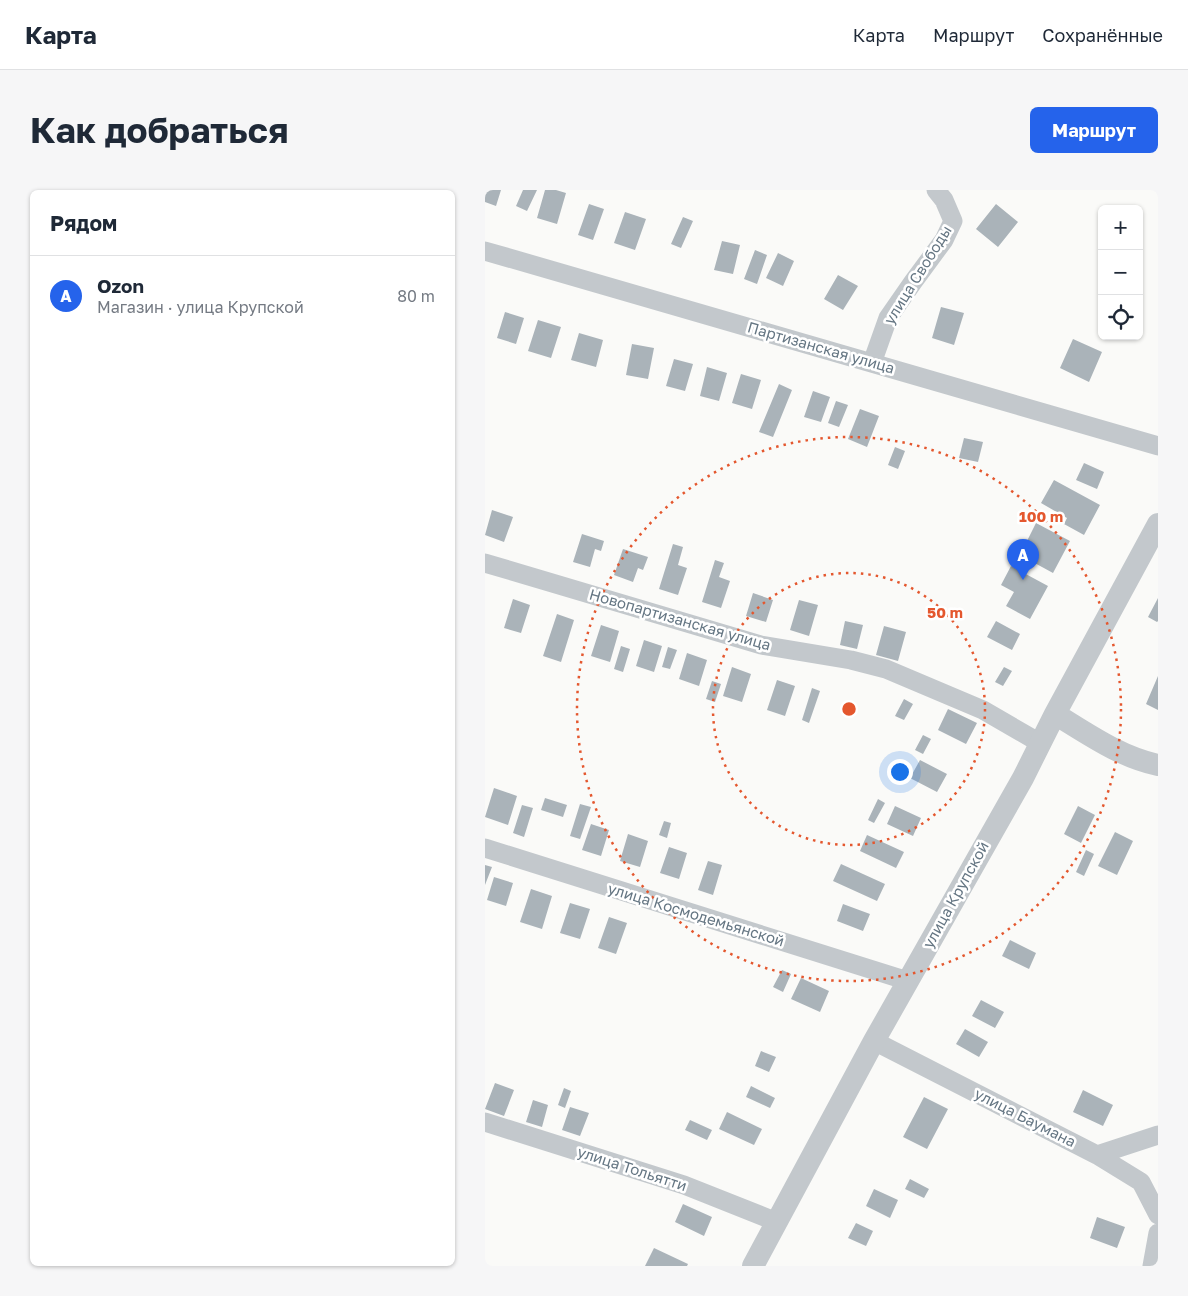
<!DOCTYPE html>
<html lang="ru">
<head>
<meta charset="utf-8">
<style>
  body { margin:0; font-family:"Golos Text",sans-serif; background:#f6f6f7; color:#1f2937 }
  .controls { position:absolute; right:15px; top:15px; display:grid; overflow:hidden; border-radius:8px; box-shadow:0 1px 4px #0004 }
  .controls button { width:45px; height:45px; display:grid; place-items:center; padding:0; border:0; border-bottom:1px solid #e0e1e3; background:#fff; color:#1f2937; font:25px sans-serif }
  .you { position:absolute; left:414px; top:581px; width:18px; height:18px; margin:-12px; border:4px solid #fff; border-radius:50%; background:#1a73e8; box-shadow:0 0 0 8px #1a73e833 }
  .badge { display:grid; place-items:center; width:32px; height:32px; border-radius:50%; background:#2563eb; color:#fff; font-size:16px; font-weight:700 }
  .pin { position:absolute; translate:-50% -41px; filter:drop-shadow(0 1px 2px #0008) }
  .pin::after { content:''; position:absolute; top:26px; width:18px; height:15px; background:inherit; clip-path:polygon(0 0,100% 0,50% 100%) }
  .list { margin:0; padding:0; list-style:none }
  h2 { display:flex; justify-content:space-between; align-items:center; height:65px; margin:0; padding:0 20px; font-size:21px }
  h2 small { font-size:16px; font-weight:400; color:#747a83 }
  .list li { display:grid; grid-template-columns:32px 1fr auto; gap:15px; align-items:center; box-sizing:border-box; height:80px; padding:0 20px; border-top:1px solid #e0e1e3 }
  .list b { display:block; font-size:19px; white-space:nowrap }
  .list p { margin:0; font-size:16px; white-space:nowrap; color:#747a83 }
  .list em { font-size:16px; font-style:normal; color:#747a83 }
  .icon { flex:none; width:28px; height:28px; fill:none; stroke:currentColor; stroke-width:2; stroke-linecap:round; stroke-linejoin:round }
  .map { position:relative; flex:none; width:673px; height:1076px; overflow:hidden; border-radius:8px }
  header { display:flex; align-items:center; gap:30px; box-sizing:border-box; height:70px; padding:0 25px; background:#fff; border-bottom:1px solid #e0e1e3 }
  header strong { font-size:24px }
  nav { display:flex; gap:28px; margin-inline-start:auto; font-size:18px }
  .intro { display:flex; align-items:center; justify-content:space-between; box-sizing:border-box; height:120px; padding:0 30px }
  h1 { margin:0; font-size:35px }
  .button { padding:12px 22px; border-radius:8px; background:#2563eb; color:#fff; font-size:18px; font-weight:700 }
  main { display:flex; gap:30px; padding:0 30px }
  aside { flex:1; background:#fff; border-radius:8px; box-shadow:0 1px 4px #0004 }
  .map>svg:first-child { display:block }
  .building { fill:#aab3b9 }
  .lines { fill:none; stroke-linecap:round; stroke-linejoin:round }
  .minor { stroke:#c3c8cc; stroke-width:19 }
  .tertiary { stroke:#c3c8cc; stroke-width:22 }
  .ring { fill:none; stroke:#e4572e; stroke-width:2.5; stroke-dasharray:2.5 5 }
  .labels { text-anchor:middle; stroke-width:5; stroke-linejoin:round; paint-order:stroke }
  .street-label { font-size:15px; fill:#657683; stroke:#fff }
  .centre { fill:#e4572e; stroke:#fff; stroke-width:2.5 }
  .ring-label { font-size:15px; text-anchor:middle; font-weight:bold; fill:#e4572e; stroke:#fff; stroke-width:5; stroke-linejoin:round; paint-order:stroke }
</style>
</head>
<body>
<header>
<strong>Карта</strong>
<nav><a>Карта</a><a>Маршрут</a><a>Сохранённые</a></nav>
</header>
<div class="intro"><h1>Как добраться</h1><a class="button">Маршрут</a></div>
<main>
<aside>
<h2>Рядом<small></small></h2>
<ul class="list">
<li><span class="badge">A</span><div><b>Ozon</b><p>Магазин · улица Крупской</p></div><em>80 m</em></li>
</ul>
</aside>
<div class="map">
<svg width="673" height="1076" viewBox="0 0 673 1076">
  <rect width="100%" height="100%" fill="#fafaf8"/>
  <path class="building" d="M 0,0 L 16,0 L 11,16 L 0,12 Z
    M 38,0 L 52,0 L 42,21 L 31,16 Z
    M 60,0 L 71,0 L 81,3 L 72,34 L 52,28 Z
    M 104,14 L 119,19 L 108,50 L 93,45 Z
    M 511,14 L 533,32 L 513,57 L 491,39 Z
    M 140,22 L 161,29 L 150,60 L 129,53 Z
    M 198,27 L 208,31 L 196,58 L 186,54 Z
    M 237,51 L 255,55 L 248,84 L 229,80 Z
    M 270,60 L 282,65 L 272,94 L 259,89 Z
    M 293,63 L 309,71 L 298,96 L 281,88 Z
    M 353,85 L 373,96 L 358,120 L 339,109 Z
    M 456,117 L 479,123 L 469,155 L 447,148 Z
    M 20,122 L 39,128 L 31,154 L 12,148 Z
    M 53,130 L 76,137 L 66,168 L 43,161 Z
    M 94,143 L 118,150 L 111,177 L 86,170 Z
    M 588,149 L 617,162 L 604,192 L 575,178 Z
    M 147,154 L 169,158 L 163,189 L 141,185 Z
    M 189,169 L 208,174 L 200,201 L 181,196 Z
    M 222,177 L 242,183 L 234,211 L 215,206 Z
    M 256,184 L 276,190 L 267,219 L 247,213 Z
    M 294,194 L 307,200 L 288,247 L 274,242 Z
    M 328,201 L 345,207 L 336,232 L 319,227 Z
    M 351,211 L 363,215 L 354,237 L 343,233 Z
    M 375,219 L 394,226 L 382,257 L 363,249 Z
    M 479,248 L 498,252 L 493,272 L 474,268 Z
    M 410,257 L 420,261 L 413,279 L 403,275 Z
    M 599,273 L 619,282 L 612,299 L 591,290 Z
    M 569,290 L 615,315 L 599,345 L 579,334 L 582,328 L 556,313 Z
    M 7,320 L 28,327 L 19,352 L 0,345 Z
    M 551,333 L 585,351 L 568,383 L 535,365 Z
    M 97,344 L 119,351 L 116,361 L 110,359 L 105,377 L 88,372 Z
    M 188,354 L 198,357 L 193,375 L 202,378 L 193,405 L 174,399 Z
    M 138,359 L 163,367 L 158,380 L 153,378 L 148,392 L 129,385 Z
    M 230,370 L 239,373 L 234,387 L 245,391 L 236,418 L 217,412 Z
    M 526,376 L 563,396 L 545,429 L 521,416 L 529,402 L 516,395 Z
    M 268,403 L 288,410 L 281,432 L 261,426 Z
    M 673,408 L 673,431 L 672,432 L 663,427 Z
    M 28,409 L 45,415 L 36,443 L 19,438 Z
    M 314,410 L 333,415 L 324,446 L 305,440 Z
    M 72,424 L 89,430 L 76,472 L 58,466 Z
    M 360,431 L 378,435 L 372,459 L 355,455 Z
    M 511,431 L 535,444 L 527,460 L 502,447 Z
    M 116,435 L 134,441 L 125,472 L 106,466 Z
    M 399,436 L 421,442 L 413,471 L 391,465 Z
    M 159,450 L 177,456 L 169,482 L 151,476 Z
    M 136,456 L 145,459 L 138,482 L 129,479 Z
    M 183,457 L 192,460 L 185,479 L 177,477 Z
    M 202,463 L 222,470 L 214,496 L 194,489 Z
    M 247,477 L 266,484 L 257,512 L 238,506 Z
    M 519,477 L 527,481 L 518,496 L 510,492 Z
    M 673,486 L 673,520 L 661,514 Z
    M 292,490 L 310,496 L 300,526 L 282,520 Z
    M 227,491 L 236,494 L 230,512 L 221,509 Z
    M 327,498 L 335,501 L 324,533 L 317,530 Z
    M 419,509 L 428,514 L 419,530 L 410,526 Z
    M 463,519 L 492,533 L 481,554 L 453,540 Z
    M 438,545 L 446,549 L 438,564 L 430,560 Z
    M 435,570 L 462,584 L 452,602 L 425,588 Z
    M 9,598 L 32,606 L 23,635 L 0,627 Z
    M 60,608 L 82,615 L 78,627 L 56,620 Z
    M 393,609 L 400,613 L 389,633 L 383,630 Z
    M 95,614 L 106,617 L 95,649 L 85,646 Z
    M 37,615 L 48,618 L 39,647 L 28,643 Z
    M 410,616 L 436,628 L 428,646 L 402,634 Z
    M 593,616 L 610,625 L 596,653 L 579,644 Z
    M 179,631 L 186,633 L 182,648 L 174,645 Z
    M 106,634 L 124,640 L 116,666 L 97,660 Z
    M 630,642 L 648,651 L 632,685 L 613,676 Z
    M 143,644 L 163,651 L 155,677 L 135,671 Z
    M 382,645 L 419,662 L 411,678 L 375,661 Z
    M 184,657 L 202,663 L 194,689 L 175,683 Z
    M 601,660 L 609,664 L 599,686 L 591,682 Z
    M 223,671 L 237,675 L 228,705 L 213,700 Z
    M 356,674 L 400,694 L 392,711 L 348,691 Z
    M 0,675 L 7,677 L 0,695 Z
    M 9,687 L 28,693 L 21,716 L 2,710 Z
    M 46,699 L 67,706 L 57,739 L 35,732 Z
    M 85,713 L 105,719 L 95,749 L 75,743 Z
    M 358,714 L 385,724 L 378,741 L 352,731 Z
    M 124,727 L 142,733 L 131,764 L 113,758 Z
    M 525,750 L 551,763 L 544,779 L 517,766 Z
    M 297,780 L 306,784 L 298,802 L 288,797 Z
    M 316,788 L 344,801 L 335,822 L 306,809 Z
    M 496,810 L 519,822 L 510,838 L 487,826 Z
    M 480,839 L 503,852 L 494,867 L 471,854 Z
    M 276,861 L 291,867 L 284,882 L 270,876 Z
    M 10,893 L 29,900 L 19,926 L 0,919 Z
    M 266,896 L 290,908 L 285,918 L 261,907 Z
    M 79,898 L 86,901 L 80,918 L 73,915 Z
    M 598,900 L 628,915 L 618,936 L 588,922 Z
    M 439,907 L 463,919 L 442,959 L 418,947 Z
    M 48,910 L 63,915 L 57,937 L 41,932 Z
    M 85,917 L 104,923 L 95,946 L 77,940 Z
    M 242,922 L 277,939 L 269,955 L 234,939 Z
    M 205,930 L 227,940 L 222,950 L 200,940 Z
    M 425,989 L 444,999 L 439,1008 L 420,999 Z
    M 389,999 L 413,1010 L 405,1028 L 381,1016 Z
    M 198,1014 L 227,1027 L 219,1046 L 190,1032 Z
    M 612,1027 L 640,1037 L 632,1058 L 605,1048 Z
    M 371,1033 L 388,1041 L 381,1056 L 363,1048 Z
    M 169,1058 L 203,1074 L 202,1076 L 160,1076 Z"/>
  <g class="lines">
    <path class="minor" d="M 0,61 L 673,256
      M 387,173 L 403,128 L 428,92 L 459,50 L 468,31 L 459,10 L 451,0
      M 0,373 L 276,455 L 366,470 L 401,479 L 498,520 L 555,553
      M 0,658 L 423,791
      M 389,851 L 612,965 L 656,992 L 673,1025
      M 0,932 L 199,995 L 292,1032
      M 612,965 L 673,945
      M 667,1076 L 673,1043"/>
    <path class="tertiary" d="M 570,524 C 603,544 635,567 673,575
      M 268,1076 L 389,851 L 538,588 L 570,524 L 673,334"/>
  </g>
  <g class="ring">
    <circle cx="364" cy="519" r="136"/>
    <circle cx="364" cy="519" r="272"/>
  </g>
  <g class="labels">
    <g class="street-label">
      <text transform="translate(433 85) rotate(-58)" y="5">улица Свободы</text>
      <text transform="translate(336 158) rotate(16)" y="5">Партизанская улица</text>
      <text transform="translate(195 430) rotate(16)" y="5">Новопартизанская улица</text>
      <text transform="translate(471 705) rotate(-61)" y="5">улица Крупской</text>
      <text transform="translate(211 725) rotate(17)" y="5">улица Космодемьянской</text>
      <text transform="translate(540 928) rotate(27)" y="5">улица Баумана</text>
      <text transform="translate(147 979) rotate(18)" y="5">улица Тольятти</text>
    </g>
  </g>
  <circle cx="364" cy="519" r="8" class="centre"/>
  <g class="ring-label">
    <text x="556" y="332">100 m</text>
    <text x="460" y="428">50 m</text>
  </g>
</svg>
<div class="controls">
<button>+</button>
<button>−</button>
<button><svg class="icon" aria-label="locate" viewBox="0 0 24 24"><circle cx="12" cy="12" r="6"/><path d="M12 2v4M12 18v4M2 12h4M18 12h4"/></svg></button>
</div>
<div class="you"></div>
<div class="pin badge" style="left:538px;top:390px">A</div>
</div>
</main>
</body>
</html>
